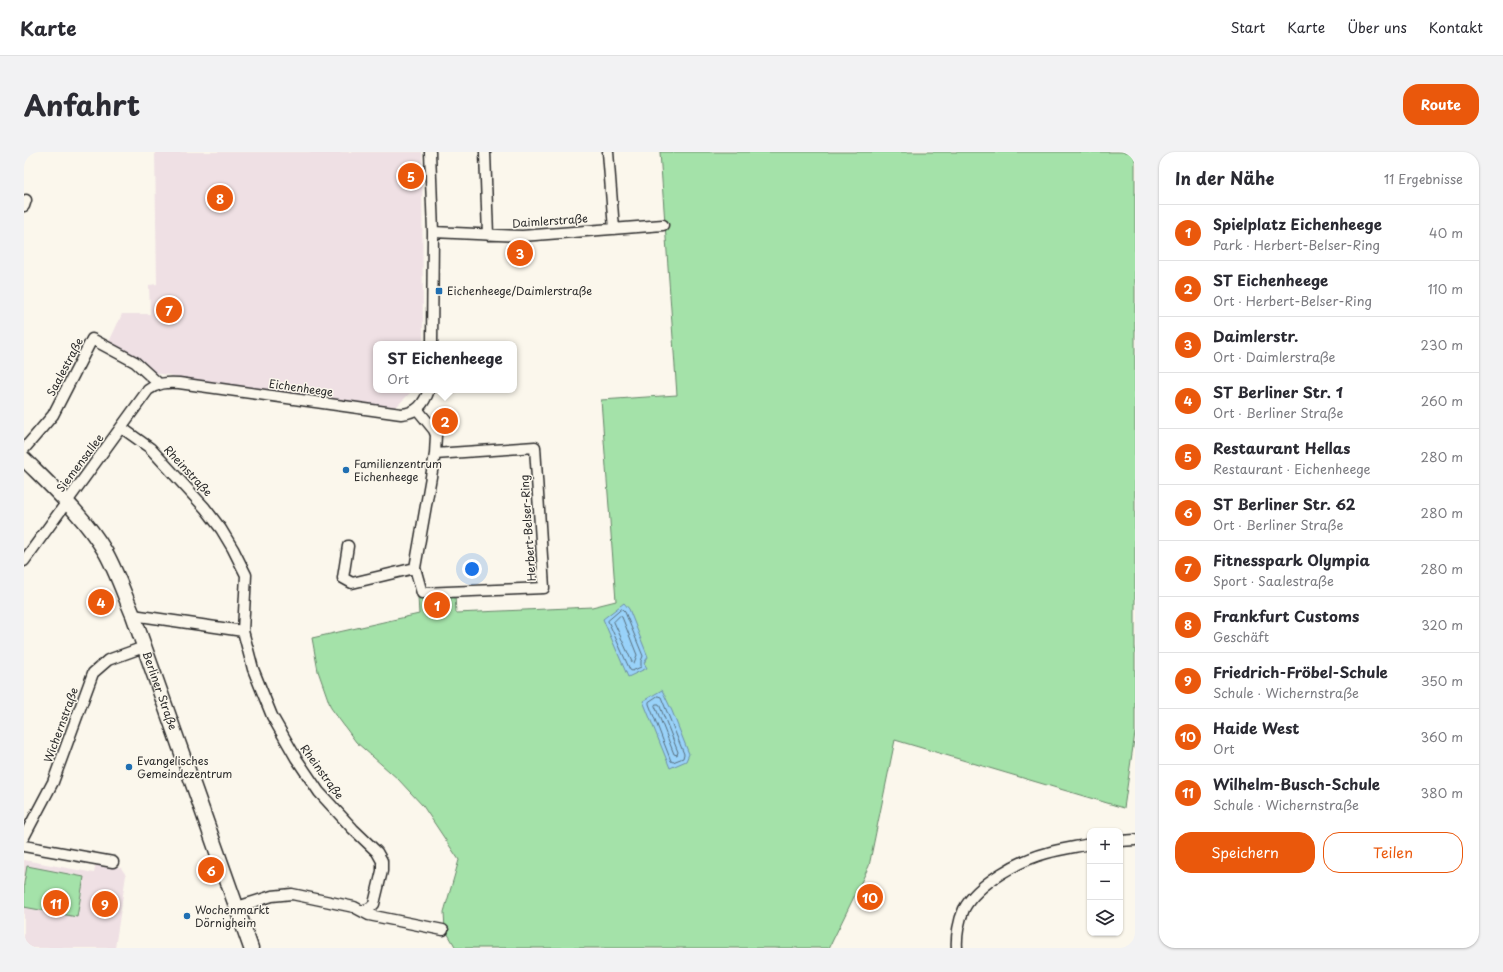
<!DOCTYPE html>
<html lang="de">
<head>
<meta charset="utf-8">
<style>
  body { margin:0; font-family:"Playpen Sans",sans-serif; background:#f2f2f3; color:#2b2b33 }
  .controls { position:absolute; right:12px; bottom:12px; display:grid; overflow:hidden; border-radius:8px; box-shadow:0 1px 3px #0004 }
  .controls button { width:36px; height:36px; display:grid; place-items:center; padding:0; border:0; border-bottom:1px solid #e1e1e2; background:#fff; color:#2b2b33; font:20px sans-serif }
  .you { position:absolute; left:448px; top:417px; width:14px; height:14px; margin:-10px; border:3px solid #fff; border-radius:50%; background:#1a73e8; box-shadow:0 0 0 6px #1a73e833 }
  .badge { display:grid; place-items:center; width:26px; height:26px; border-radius:50%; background:#ea580c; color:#fff; font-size:13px; font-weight:700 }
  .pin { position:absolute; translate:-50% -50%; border:2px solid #fff; box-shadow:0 1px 4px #0006 }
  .popup { position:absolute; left:349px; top:189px; width:144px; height:52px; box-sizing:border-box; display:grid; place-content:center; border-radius:8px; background:#fff; filter:drop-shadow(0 1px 3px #0005); font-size:13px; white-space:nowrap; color:#7c7c81 }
  .popup b { font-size:15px; color:#2b2b33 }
  .popup::after { content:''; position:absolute; left:50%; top:100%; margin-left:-8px; border:8px solid transparent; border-top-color:#fff }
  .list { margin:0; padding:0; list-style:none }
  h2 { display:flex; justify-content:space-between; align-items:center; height:52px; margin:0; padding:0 16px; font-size:17px }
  h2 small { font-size:13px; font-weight:400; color:#7c7c81 }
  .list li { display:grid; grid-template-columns:26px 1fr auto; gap:12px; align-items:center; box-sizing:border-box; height:56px; padding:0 16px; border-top:1px solid #e1e1e2 }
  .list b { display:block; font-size:15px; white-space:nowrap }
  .list p { margin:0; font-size:13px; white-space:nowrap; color:#7c7c81 }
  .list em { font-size:13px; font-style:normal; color:#7c7c81 }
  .actions { display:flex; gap:8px; padding:12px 16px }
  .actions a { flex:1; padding:9px 0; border:1px solid #ea580c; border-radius:16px; text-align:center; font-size:14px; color:#ea580c }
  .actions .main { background:#ea580c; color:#fff }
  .icon { flex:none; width:22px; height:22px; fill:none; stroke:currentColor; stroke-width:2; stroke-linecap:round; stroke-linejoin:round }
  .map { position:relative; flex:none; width:1111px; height:796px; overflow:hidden; border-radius:16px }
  header { display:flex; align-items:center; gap:24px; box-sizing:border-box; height:56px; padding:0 20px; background:#fff; border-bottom:1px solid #e1e1e2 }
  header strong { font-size:19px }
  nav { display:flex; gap:22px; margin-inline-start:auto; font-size:14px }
  .intro { display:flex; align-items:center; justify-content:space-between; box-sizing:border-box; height:96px; padding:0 24px }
  h1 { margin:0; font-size:28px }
  .button { padding:10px 18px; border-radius:16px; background:#ea580c; color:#fff; font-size:14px; font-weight:700 }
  main { display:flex; gap:24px; padding:0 24px }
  aside { flex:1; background:#fff; border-radius:16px; box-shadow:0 1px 3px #0004 }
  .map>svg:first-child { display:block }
  .built { fill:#efe0e4 }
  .green { fill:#a4e2a9; stroke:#68866a }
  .water { fill:#99d2f9; stroke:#6d8fa7 }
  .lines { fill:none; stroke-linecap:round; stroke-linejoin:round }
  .shore { stroke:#576e7d; stroke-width:1 }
  .street-casing { stroke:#2b2b2b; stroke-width:13 }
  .secondary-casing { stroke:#2b2b2b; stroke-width:17 }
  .street { stroke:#fbf7ec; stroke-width:10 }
  .secondary { stroke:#fbf7ec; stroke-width:14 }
  .poi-dot { fill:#1f6fb2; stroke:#fbf7ec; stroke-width:1.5 }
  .labels { text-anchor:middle; stroke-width:3; stroke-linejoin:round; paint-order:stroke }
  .street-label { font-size:11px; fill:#2b2b2b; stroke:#fbf7ec }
  .poi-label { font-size:11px; fill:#2b2b2b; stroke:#fbf7ec; text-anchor:start }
</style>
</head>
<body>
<header>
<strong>Karte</strong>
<nav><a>Start</a><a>Karte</a><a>Über uns</a><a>Kontakt</a></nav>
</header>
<div class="intro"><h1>Anfahrt</h1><a class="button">Route</a></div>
<main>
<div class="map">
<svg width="1111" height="796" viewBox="0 0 1111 796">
  <rect width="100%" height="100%" fill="#fbf7ec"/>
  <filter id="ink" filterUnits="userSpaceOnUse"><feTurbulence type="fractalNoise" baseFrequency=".025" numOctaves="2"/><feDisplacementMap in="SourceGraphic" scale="8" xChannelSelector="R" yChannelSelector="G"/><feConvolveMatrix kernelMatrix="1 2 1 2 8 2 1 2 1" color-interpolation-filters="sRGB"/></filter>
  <g filter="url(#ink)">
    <path class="built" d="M 131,0 L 398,0 L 399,192 L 352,192 L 352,238 L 389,238 L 373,254 L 366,256 L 299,247 L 131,221 L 115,206 L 85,190 L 98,162 L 126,162 L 125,133 L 133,132 Z
      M 0,708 L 70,721 L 72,711 L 97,716 L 102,723 L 91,796 L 0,796 Z"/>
    <path class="green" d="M 636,0 L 1111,0 L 1111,581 L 1100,656 L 871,588 L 845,714 L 805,796 L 432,796 L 421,777 L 420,760 L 435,708 L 399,654 L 374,627 L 332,590 L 307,556 L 294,519 L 288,486 L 395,462 L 394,445 L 431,443 L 432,461 L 568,455 L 592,449 L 577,248 L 653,243 Z
      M 3,714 L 60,725 L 53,765 L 0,755 L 0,731 Z"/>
    <path class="water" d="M 600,451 L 605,457 L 624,505 L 620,511 L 623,516 L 604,525 L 579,467 Z
      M 638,538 L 648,559 L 665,602 L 662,609 L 646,616 L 619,549 Z"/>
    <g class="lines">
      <path class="shore" d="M 598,457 L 601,460 L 619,504 L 617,509 L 617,515 L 608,519 L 606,518 L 584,469 Z
        M 596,464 L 598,465 L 613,503 L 610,511 L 608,510 L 590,470 Z
        M 634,544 L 637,545 L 660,602 L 659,606 L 649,610 L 647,609 L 625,552 L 625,550 Z
        M 632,552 L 635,552 L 654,600 L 653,603 L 650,602 L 631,554 Z"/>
      <g class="street-casing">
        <path id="street" d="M 406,0 L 409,80 L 408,192
          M 461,0 L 464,83
          M 584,0 L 590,77
          M 0,54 L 2,48
          M 409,80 L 498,84 L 639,73
          M 393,257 L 410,278 L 412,283 L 411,302 L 391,416 L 398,441 L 520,436 L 511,295 L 411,302
          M 98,276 L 126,296 L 181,356 L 197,377 L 209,397 L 222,423 L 219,479 L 229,517 L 248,564 L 272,606 L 295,640 L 329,677 L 353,700 L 358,709 L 358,719 L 350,752 L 346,756 L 338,759
          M 0,297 L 29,263 L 68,187 L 111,210 L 135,232
          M 324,394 L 319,426 L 328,431 L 391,416
          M 0,409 L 124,238 C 134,231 143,230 155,231 L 377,262 C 393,261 400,252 405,238
          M 109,463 L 219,479
          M 0,685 L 29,630 L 69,521 L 84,508 L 120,495
          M 1096,689 L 1111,688
          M 0,694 L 89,710
          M 213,755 L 248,744 L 268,742 L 330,755 L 345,763 L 419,778
          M 933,796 C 932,784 935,768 940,757 C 954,731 996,708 1023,701 C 1037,697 1052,695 1066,692"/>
      </g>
      <g class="secondary-casing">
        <g id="secondary">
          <path id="s1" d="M 0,307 C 29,336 61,365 82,401 C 93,421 100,442 109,463 L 227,796"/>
        </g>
      </g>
      <use href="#street" class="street"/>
      <use href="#secondary" class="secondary"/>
    </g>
  </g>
  <g class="poi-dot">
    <rect x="411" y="135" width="8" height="8" rx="2"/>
    <circle cx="322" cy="318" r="4"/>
    <circle cx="105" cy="615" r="4"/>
    <circle cx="163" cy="764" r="4"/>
  </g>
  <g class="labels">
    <g class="street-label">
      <text transform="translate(526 69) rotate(-4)" y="4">Daimlerstraße</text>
      <text transform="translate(41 215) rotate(-62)" y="4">Saalestraße</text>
      <text transform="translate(277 236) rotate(8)" y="4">Eichenheege</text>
      <text transform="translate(56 311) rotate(-53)" y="4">Siemensallee</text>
      <text transform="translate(164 319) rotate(47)" y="4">Rheinstraße</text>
      <text transform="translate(504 376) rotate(-94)" y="4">Herbert-Belser-Ring</text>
      <text dy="4" stroke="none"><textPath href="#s1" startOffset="273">Berliner Straße</textPath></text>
      <text transform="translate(37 573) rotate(-70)" y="4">Wichernstraße</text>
      <text transform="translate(298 620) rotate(54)" y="4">Rheinstraße</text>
    </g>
    <g class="poi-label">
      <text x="423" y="143">Eichenheege/Daimlerstraße</text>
      <text x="330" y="316">Familienzentrum<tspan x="330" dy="13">Eichenheege</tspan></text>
      <text x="113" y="613">Evangelisches<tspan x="113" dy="13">Gemeindezentrum</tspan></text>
      <text x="171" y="762">Wochenmarkt<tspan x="171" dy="13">Dörnigheim</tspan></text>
    </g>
  </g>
</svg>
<div class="controls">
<button>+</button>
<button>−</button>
<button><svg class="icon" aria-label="layers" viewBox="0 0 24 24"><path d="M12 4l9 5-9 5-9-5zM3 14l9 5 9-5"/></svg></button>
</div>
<div class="you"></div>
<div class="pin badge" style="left:413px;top:453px">1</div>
<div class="pin badge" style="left:421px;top:269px">2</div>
<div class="popup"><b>ST Eichenheege</b>Ort</div>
<div class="pin badge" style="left:496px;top:101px">3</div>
<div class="pin badge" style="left:77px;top:450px">4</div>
<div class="pin badge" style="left:387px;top:24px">5</div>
<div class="pin badge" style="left:187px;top:718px">6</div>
<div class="pin badge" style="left:145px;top:158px">7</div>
<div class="pin badge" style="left:196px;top:46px">8</div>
<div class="pin badge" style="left:81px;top:752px">9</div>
<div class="pin badge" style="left:846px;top:745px">10</div>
<div class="pin badge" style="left:32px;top:751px">11</div>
</div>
<aside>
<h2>In der Nähe<small>11 Ergebnisse</small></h2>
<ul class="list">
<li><span class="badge">1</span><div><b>Spielplatz Eichenheege</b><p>Park · Herbert-Belser-Ring</p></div><em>40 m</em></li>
<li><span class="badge">2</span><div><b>ST Eichenheege</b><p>Ort · Herbert-Belser-Ring</p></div><em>110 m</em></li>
<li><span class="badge">3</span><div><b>Daimlerstr.</b><p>Ort · Daimlerstraße</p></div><em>230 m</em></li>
<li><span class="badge">4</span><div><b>ST Berliner Str. 1</b><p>Ort · Berliner Straße</p></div><em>260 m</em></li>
<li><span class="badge">5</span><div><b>Restaurant Hellas</b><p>Restaurant · Eichenheege</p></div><em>280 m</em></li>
<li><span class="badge">6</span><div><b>ST Berliner Str. 62</b><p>Ort · Berliner Straße</p></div><em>280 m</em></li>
<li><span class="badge">7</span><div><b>Fitnesspark Olympia</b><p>Sport · Saalestraße</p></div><em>280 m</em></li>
<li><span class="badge">8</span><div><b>Frankfurt Customs</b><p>Geschäft</p></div><em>320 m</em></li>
<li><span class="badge">9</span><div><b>Friedrich-Fröbel-Schule</b><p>Schule · Wichernstraße</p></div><em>350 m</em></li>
<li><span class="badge">10</span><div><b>Haide West</b><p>Ort</p></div><em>360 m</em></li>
<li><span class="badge">11</span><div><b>Wilhelm-Busch-Schule</b><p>Schule · Wichernstraße</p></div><em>380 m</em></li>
</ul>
<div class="actions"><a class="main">Speichern</a><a>Teilen</a></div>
</aside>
</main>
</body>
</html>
